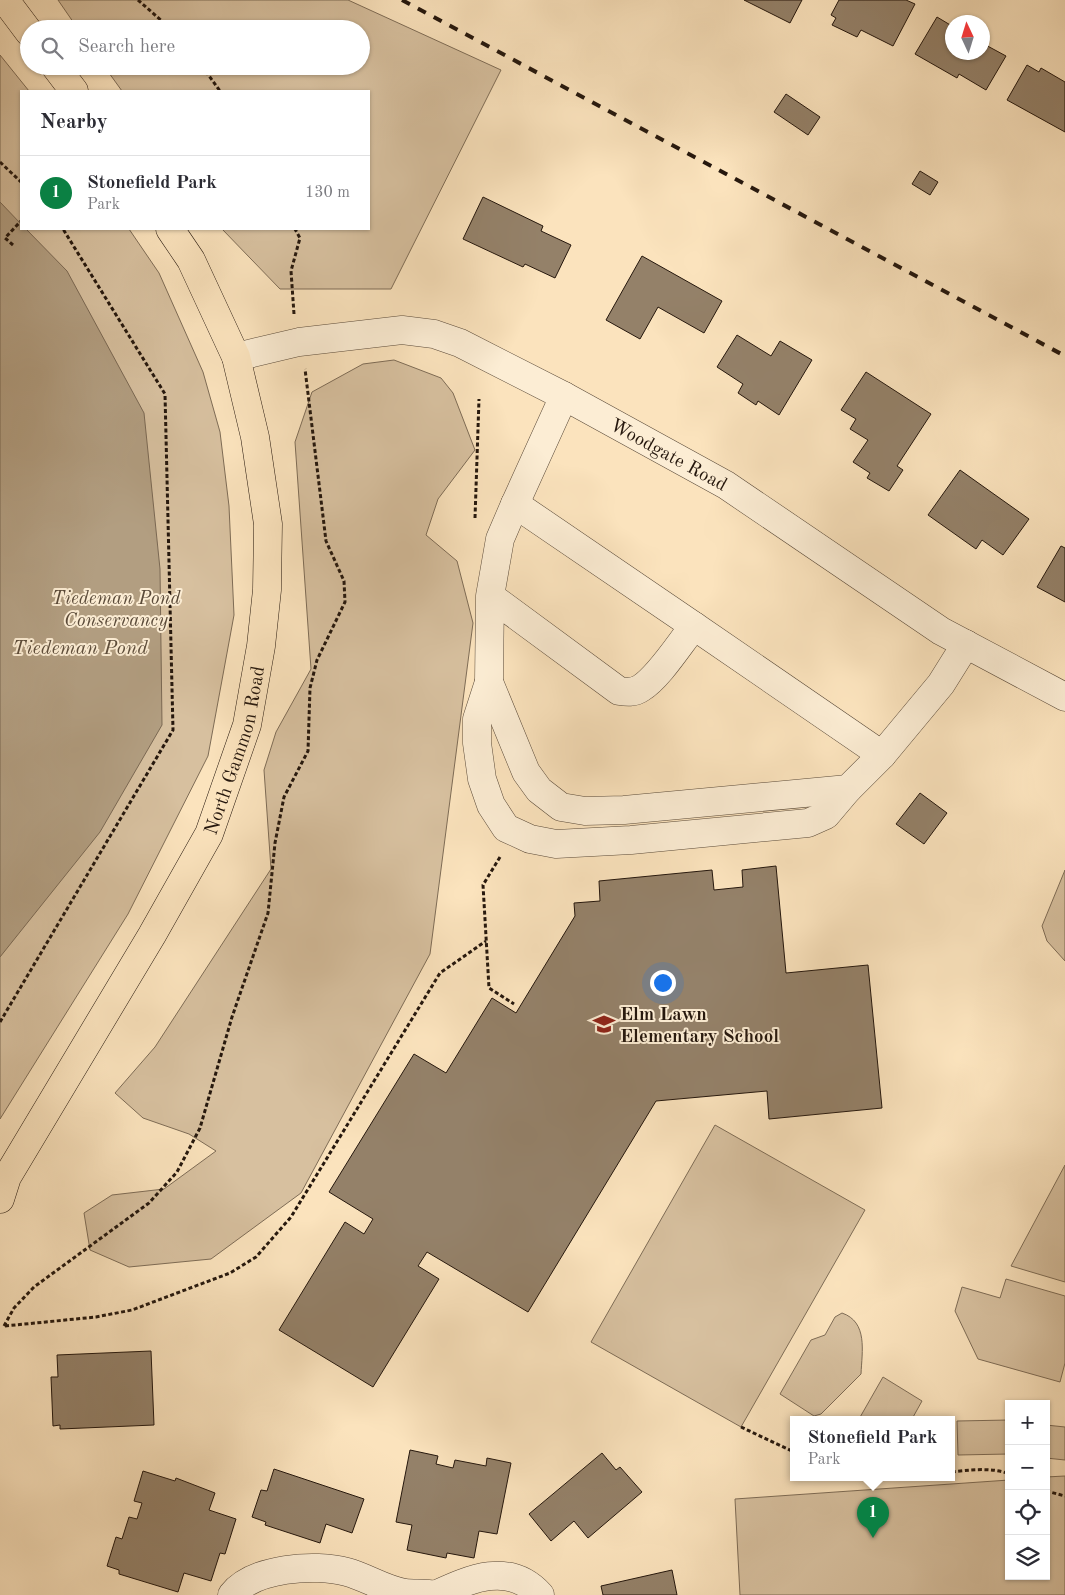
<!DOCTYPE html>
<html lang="en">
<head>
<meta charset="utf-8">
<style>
  body { margin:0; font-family:"Old Standard TT",serif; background:#f7f7f7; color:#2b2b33 }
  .controls { position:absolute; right:15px; bottom:15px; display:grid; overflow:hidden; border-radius:0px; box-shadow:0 1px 4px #0004 }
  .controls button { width:45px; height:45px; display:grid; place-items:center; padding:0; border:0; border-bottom:1px solid #e1e1e2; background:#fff; color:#2b2b33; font:25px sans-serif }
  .compass { position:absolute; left:945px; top:15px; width:45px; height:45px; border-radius:50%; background:#fff; box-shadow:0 1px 4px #0004; rotate:356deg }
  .you { position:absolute; left:662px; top:982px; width:18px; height:18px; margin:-12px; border:4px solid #fff; border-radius:50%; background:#1a73e8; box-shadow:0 0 0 8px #1a73e833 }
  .badge { display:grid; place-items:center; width:32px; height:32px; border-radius:50%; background:#0b8043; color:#fff; font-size:16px; font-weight:700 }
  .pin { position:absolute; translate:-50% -41px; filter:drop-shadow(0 1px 2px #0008) }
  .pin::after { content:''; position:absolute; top:26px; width:18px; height:15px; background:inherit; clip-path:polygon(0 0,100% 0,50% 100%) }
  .popup { position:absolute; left:790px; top:1416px; width:165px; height:65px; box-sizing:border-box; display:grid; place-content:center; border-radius:0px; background:#fff; filter:drop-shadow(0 1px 4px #0005); font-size:16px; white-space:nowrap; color:#7c7c81 }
  .popup b { font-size:19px; color:#2b2b33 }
  .popup::after { content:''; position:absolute; left:50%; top:100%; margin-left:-10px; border:10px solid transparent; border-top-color:#fff }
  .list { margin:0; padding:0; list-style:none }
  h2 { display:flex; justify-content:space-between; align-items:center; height:65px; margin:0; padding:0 20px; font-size:21px }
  h2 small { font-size:16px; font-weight:400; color:#7c7c81 }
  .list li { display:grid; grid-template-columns:32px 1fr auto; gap:15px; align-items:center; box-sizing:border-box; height:75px; padding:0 20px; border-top:1px solid #e1e1e2 }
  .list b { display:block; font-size:19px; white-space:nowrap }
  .list p { margin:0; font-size:16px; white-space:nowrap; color:#7c7c81 }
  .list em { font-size:16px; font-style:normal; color:#7c7c81 }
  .icon { flex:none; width:28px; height:28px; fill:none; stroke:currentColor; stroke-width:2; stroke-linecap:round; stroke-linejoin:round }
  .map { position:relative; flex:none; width:1065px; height:1595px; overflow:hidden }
  .search { position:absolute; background:#fff; box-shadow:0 1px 4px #0004; left:20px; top:20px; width:350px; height:55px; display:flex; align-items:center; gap:12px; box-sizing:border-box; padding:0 18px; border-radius:28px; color:#7c7c81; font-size:19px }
  .panel { position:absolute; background:#fff; box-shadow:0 1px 4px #0004; left:20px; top:90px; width:350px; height:140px; border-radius:0px }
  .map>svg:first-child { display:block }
  .green { fill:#d7c09f; stroke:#7e6c56 }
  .water { fill:#b29e81; stroke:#7a6853 }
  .building { fill:#948169; stroke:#25170d }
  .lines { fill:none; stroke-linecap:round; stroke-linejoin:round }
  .minor-casing { stroke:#5a4a39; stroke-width:29 }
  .major-casing { stroke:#25170d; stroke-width:29 }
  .path { stroke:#25170d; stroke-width:3; stroke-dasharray:4 2.5; stroke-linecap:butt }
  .minor { stroke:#fcedd4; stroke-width:28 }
  .major { stroke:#fbe3bd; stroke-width:28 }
  .rail { stroke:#25170d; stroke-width:4; stroke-dasharray:9 9; stroke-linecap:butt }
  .labels { text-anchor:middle; stroke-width:4; stroke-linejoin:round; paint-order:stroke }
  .street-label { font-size:19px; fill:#25170d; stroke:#fcedd4 }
  .park-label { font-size:19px; font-style:italic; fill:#5a4a39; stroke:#fcedd4 }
  .poi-label { font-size:19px; font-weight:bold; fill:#25170d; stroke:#fcedd4; text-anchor:start }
  .water-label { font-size:20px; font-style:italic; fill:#5d4d3b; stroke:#fcedd4 }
</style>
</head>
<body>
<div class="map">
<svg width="1065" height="1595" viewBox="0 0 1065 1595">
  <rect width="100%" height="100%" fill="#fbe3bd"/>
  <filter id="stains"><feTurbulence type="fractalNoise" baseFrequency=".004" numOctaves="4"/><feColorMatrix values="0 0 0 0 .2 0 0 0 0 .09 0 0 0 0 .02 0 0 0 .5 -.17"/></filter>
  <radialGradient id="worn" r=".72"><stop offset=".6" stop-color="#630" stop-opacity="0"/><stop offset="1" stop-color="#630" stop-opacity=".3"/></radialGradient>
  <path class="green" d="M 58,0 L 348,0 L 501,70 L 391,289 L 280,289 L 222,229 L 369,229 L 369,91 L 122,91 L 104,66 L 361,66 L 361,29 L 78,29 Z
    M 0,55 L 29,91 L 21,91 L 21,229 L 129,229 L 159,273 L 203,372 L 220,432 L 229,506 L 234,615 L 208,756 L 128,914 L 0,1119 Z
    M 394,360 L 441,378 L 453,393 L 475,450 L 438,499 L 426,535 L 457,561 L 473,623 L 430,954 L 301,1193 L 211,1259 L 129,1267 L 90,1250 L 84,1213 L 112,1195 L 164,1189 L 216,1151 L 189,1134 L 143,1118 L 115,1093 L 155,1047 L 271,869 L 264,770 L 276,732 L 311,669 L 295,442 L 312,392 L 363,364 Z
    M 1065,870 L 1065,961 L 1047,941 L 1042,926 Z
    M 715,1125 L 865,1210 L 741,1427 L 591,1342 Z
    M 1065,1165 L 1065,1282 L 1011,1266 Z
    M 1006,1279 L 1065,1296 L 1065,1363 L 1060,1382 L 978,1359 L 955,1311 L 962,1287 L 1000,1298 Z
    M 842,1313 C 868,1322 862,1351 861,1374 L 821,1414 L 814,1416 L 780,1394 L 811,1340 L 825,1335 L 835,1317 Z
    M 883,1377 L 922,1401 L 912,1419 L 859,1419 Z
    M 1009,1420 L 1009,1454 L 958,1455 L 957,1421 Z
    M 1046,1425 L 1065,1427 L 1065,1460 L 1046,1458 Z
    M 1065,1476 L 1065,1595 L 740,1595 L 735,1499 L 1009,1480 L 1009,1576 L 1046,1576 L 1046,1477 Z"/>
  <path class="water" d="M 0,202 L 21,224 L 21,229 L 26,229 L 67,271 L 144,413 L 160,569 L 162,725 L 100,832 L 0,957 Z"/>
  <path class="building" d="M 744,0 L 802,0 L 790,23 Z
    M 839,0 L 906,0 L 915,4 L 893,46 L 861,30 L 857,37 L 832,25 L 836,18 L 831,15 Z
    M 937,17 L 952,26 L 952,52 L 982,52 L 982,43 L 1006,56 L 986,90 L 959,74 L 957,78 L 915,54 Z
    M 1027,65 L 1039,72 L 1041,68 L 1065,82 L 1065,132 L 1007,100 Z
    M 786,94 L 820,117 L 808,135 L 774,112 Z
    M 920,171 L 938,182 L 930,195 L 912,184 Z
    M 483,197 L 543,226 L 541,231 L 571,245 L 555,278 L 525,264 L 523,267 L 463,239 Z
    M 642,256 L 722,301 L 704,333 L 658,307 L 640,339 L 606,320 Z
    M 737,335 L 771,356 L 780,341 L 812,360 L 779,415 L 758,401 L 756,405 L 738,393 L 743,384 L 717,367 Z
    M 866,372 L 931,414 L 897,466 L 903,470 L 889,491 L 867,478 L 870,473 L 853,462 L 868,440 L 850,429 L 856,419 L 841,410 Z
    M 960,470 L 1029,519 L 1003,555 L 982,540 L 976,549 L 928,515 Z
    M 1061,546 L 1065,548 L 1065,602 L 1037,587 Z
    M 920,793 L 947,813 L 924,844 L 896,824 Z
    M 776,866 L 786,973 L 868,965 L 882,1108 L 769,1119 L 767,1091 L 656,1101 L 528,1312 L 427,1252 L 418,1266 L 439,1279 L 373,1387 L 279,1330 L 345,1222 L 364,1234 L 373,1219 L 329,1192 L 414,1054 L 446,1073 L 492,998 L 516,1013 L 575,916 L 574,903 L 600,901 L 599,881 L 712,870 L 714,890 L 743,887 L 742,870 Z
    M 151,1351 L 154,1425 L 60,1429 L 60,1425 L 53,1426 L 51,1377 L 58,1377 L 57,1355 Z
    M 410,1450 L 438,1456 L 436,1464 L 453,1468 L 455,1460 L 486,1466 L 487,1458 L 511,1463 L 497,1534 L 479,1531 L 474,1558 L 447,1553 L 446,1558 L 407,1550 L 412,1525 L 396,1522 Z
    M 602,1453 L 616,1470 L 620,1467 L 642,1492 L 588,1538 L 574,1521 L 551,1541 L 529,1514 Z
    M 274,1469 L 364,1499 L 352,1533 L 326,1524 L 320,1543 L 265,1525 L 266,1522 L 252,1517 L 261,1490 L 267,1491 Z
    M 143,1471 L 175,1481 L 176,1478 L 215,1493 L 209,1510 L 236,1519 L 225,1554 L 220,1553 L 211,1581 L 184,1573 L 178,1592 L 119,1574 L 119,1570 L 107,1566 L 116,1537 L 122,1539 L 129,1517 L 137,1519 L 142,1503 L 134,1501 Z
    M 672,1570 L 677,1595 L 603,1595 L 601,1586 Z"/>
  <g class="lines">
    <g class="minor-casing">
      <g id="minor">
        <path id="s1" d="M 236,357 L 299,342 L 402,330 L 434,334 L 460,343 L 564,396 L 726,485 L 941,631 L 1065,697"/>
        <path d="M 515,504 L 564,396"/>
        <path d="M 490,596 L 619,691 C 626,692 634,693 641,688 C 659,677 680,643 694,626 L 515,504 L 500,539 L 490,596 L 489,682 L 526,772 L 539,790 L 561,807 L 585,811 L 624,810 L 848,789 L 882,755 L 941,684 L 966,644"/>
        <path d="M 694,626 L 882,755"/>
        <path d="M 489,682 L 477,719 L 477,743 L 482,779 L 491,805 L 506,828 L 530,839 L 556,844 L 631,840 L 808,823 L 826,815 L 848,789"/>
        <path d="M 232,1595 C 253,1568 315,1563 347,1572 C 366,1577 385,1590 405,1593 C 415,1594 426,1593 435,1595"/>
        <path d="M 435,1595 C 470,1579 509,1561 540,1595"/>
      </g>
    </g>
    <g class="major-casing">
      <g id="major">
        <path d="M 5,0 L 29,32"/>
        <path d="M 55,66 L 74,91"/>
        <path id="s2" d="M 0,1199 L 7,1177 L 152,935 L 209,834 L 247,725 L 261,646 L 267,590 L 268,524 L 255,437 L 236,357 L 191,260 L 170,229"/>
      </g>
    </g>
    <path class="path" d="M 138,0 L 171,29
      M 202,66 L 220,91
      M 0,162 L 21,182
      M 13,245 L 5,238 L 21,221
      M 294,314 L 291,271 L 300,238 L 295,229
      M 475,518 L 479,399
      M 500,857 L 483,885 L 489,988 L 514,1004
      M 0,1022 L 173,730 L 165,394 L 63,229
      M 4,1326 L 14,1308 L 34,1287 L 149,1203 L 177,1172 L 200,1128 L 232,1017 L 268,913 L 275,843 L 284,797 L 308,751 L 310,688 L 317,660 L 345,602 L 344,581 L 326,541 L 305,369
      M 5,1326 L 96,1317 L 132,1310 L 230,1273 L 256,1257 L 291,1217 L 440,973 L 486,941
      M 741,1427 L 794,1452
      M 952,1472 C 968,1470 993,1467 1009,1474
      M 861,1477 L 923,1477
      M 1046,1491 L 1065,1496"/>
    <use href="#minor" class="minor"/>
    <use href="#major" class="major"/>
    <path class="rail" d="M 402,0 L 1065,356"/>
  </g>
  <defs>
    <g id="school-bare" transform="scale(1.725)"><path d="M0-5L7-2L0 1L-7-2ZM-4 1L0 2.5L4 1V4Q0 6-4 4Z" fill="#8f2418" stroke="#fcedd4" stroke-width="2.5" paint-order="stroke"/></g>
  </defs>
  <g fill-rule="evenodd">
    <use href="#school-bare" x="604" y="1024"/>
  </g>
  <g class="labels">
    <g class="street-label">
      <text dy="7" stroke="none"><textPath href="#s1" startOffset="465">Woodgate Road</textPath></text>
      <text dy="7" stroke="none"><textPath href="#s2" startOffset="509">North Gammon Road</textPath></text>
    </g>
    <g class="park-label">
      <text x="116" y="604">Tiedeman Pond<tspan x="116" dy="22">Conservancy</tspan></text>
    </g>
    <g class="poi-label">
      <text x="620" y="1020">Elm Lawn<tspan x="620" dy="22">Elementary School</tspan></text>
    </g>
    <g class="water-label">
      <text x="80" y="654">Tiedeman Pond</text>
    </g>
  </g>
  <rect width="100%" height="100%" filter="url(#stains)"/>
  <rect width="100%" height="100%" fill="url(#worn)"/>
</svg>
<div class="controls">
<button>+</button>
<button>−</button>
<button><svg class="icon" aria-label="locate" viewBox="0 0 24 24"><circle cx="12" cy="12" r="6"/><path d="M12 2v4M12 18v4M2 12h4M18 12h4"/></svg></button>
<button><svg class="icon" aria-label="layers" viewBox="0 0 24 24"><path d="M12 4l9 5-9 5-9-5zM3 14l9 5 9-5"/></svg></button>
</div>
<svg class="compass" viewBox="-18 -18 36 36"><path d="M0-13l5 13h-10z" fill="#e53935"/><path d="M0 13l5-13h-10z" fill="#7c7c81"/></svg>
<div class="you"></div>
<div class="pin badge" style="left:873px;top:1538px">1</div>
<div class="popup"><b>Stonefield Park</b>Park</div>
<div class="search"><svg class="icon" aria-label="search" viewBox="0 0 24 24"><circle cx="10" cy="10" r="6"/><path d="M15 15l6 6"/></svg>Search here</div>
<section class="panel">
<h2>Nearby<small></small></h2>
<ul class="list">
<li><span class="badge">1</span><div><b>Stonefield Park</b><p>Park</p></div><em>130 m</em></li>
</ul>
</section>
</div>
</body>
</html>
